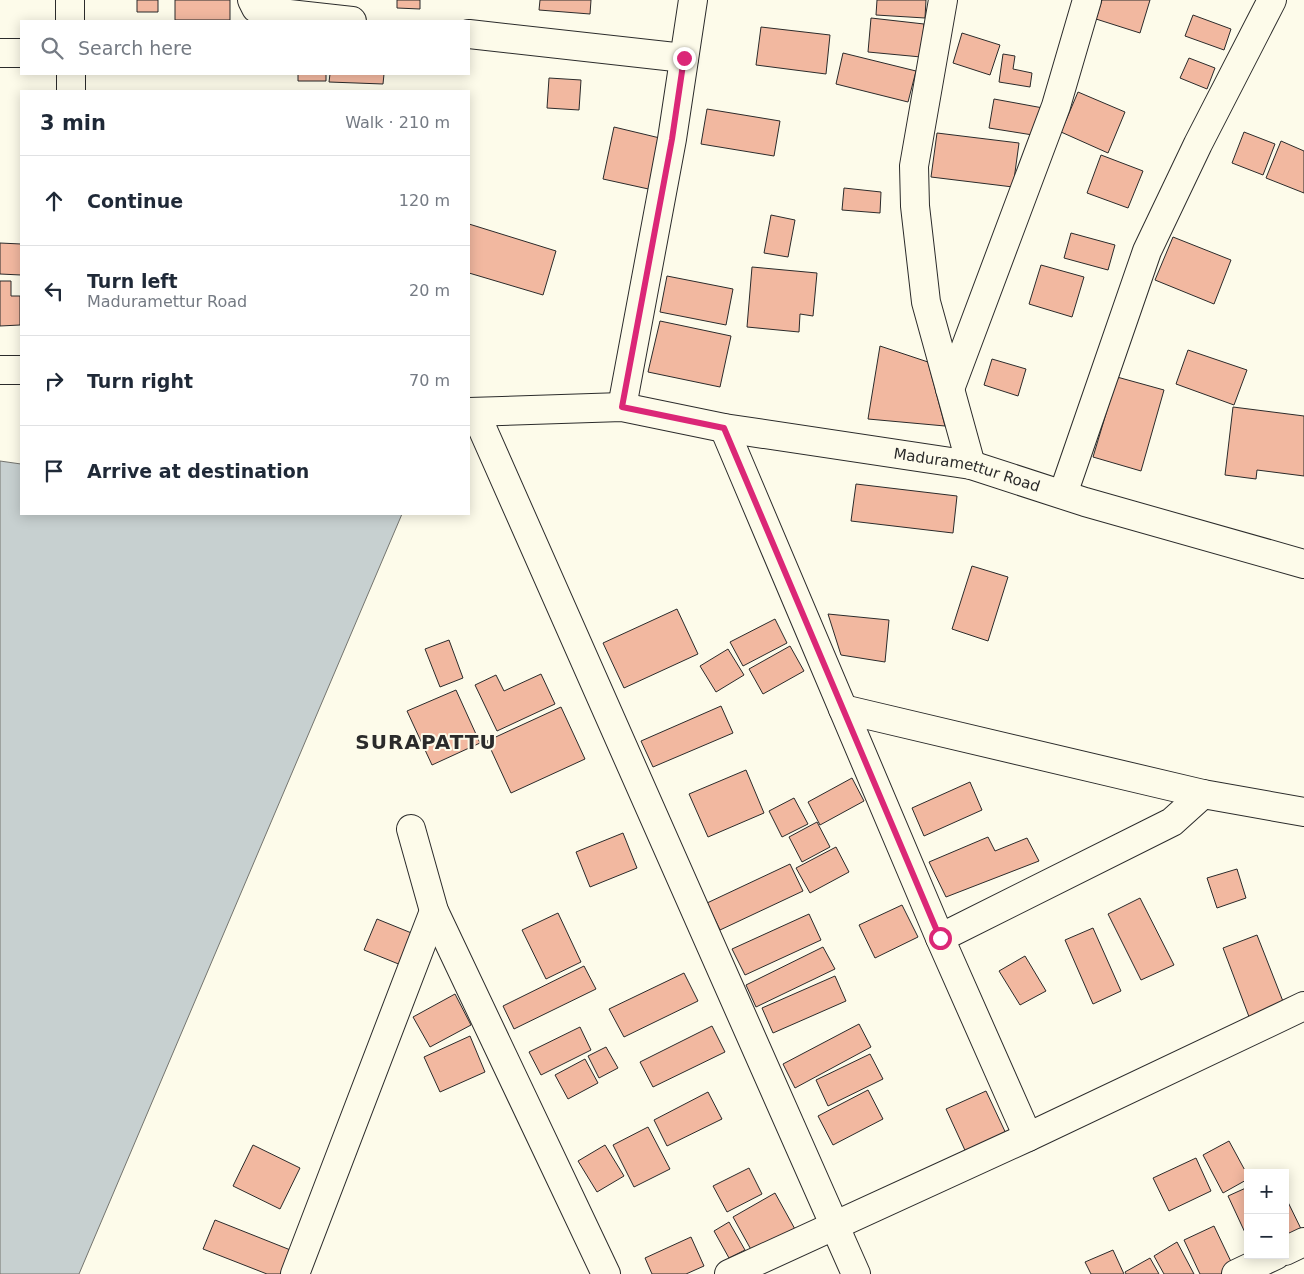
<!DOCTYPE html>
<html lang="en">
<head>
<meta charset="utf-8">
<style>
  body { margin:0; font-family:"DejaVu Sans",sans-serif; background:#f2f2f3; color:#1f2937 }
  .controls { position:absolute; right:15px; bottom:15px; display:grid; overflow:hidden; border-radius:0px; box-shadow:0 2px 12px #0003 }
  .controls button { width:45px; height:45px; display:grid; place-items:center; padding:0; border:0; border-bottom:1px solid #e0e1e3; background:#fff; color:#1f2937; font:25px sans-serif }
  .stop { position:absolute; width:15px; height:15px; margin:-11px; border:4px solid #db2777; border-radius:50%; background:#fff }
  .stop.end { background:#db2777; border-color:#fff; box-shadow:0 1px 5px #0008 }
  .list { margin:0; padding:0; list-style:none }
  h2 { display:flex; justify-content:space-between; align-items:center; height:65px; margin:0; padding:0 20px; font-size:21px }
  h2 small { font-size:16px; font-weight:400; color:#747a83 }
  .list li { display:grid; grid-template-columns:32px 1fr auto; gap:15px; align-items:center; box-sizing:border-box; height:90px; padding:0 20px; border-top:1px solid #e0e1e3 }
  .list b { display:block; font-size:19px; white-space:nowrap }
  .list p { margin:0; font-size:16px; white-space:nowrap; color:#747a83 }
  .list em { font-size:16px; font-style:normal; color:#747a83 }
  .icon { flex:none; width:28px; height:28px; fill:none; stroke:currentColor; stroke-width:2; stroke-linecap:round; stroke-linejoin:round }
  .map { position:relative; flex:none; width:1304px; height:1274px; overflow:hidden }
  .search { position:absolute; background:#fff; box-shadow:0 2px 12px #0003; left:20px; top:20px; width:450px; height:55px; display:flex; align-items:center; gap:12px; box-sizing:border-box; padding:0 18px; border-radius:0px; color:#747a83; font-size:19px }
  .panel { position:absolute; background:#fff; box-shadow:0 2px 12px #0003; left:20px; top:90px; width:450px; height:425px; border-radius:0px }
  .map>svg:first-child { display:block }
  .water { fill:#c7d0d0; stroke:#74746e }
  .building { fill:#f2b8a0; stroke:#2b2b2b }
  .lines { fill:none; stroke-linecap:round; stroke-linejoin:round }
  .street-casing { stroke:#2b2b2b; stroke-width:30 }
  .street { stroke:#fdfbea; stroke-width:28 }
  .route { stroke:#db2777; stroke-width:6 }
  .labels { text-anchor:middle; stroke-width:4; stroke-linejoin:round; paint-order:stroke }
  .street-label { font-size:15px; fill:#2b2b2b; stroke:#fdfbea }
  .district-label { font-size:20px; font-weight:bold; letter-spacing:1px; fill:#2b2b2b; stroke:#fdfbea }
</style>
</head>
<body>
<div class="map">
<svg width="1304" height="1274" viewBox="0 0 1304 1274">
  <rect width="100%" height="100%" fill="#fdfbea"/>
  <path class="water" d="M 0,461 L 21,464 L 21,514 L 402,514 L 79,1274 L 0,1274 Z"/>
  <path class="building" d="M 137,0 L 158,0 L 158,12 L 137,12 Z
    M 175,0 L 230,0 L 230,20 L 175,20 Z
    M 397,0 L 420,0 L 420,9 L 397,8 Z
    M 540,0 L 591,0 L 590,14 L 539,10 Z
    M 877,0 L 926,0 L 925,18 L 876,15 Z
    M 1102,0 L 1150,0 L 1140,33 L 1096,19 Z
    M 1193,15 L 1231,29 L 1224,50 L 1185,36 Z
    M 871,18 L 924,24 L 921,57 L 868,52 Z
    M 761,27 L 830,35 L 826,74 L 756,65 Z
    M 962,33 L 1000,45 L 990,75 L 953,63 Z
    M 843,53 L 916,71 L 908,102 L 836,84 Z
    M 1003,54 L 1015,56 L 1013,69 L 1032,73 L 1030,87 L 999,82 Z
    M 1189,58 L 1215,68 L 1207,89 L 1180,78 Z
    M 298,74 L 326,74 L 326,81 L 298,81 Z
    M 330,74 L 384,74 L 383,84 L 329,82 Z
    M 549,78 L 581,80 L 579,110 L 547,108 Z
    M 1078,92 L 1125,112 L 1108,153 L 1061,132 Z
    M 994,99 L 1043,108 L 1039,136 L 989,128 Z
    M 707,109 L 780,121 L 774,156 L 701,144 Z
    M 614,127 L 664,139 L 653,190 L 603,179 Z
    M 1244,132 L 1275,144 L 1263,175 L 1232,163 Z
    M 937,133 L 1019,143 L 1013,187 L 931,177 Z
    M 1281,141 L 1304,151 L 1304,193 L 1266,178 Z
    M 1101,155 L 1143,171 L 1128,208 L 1087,193 Z
    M 844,188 L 881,192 L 880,213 L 842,210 Z
    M 771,215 L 795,220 L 788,257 L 764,253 Z
    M 469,224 L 556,251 L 543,295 L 469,273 Z
    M 1071,233 L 1115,245 L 1108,270 L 1064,258 Z
    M 1173,237 L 1231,260 L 1214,304 L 1155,280 Z
    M 0,243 L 21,244 L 21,275 L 0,274 Z
    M 1041,265 L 1084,277 L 1072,317 L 1029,304 Z
    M 752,267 L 817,273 L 813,316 L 800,314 L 799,332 L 747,327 Z
    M 667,276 L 733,289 L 726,325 L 660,312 Z
    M 0,281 L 11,281 L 11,296 L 20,296 L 20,325 L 0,326 Z
    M 660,321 L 731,336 L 720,387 L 648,372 Z
    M 880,346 L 928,362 L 945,426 L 868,419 Z
    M 1188,350 L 1247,370 L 1234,405 L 1176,384 Z
    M 992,359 L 1026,369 L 1018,396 L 984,385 Z
    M 1117,377 L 1164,390 L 1141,471 L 1093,457 Z
    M 1233,407 L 1304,416 L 1304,476 L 1257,470 L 1256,479 L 1225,475 Z
    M 856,484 L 957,496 L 953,533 L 851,521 Z
    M 972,566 L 1008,577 L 988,641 L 952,629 Z
    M 677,609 L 698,654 L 624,688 L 603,643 Z
    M 828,614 L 889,620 L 885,662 L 841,655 Z
    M 775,619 L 787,643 L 743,666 L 730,642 Z
    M 449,640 L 463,678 L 440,687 L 425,649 Z
    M 790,646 L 804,671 L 763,694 L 749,669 Z
    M 728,649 L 744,675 L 716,692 L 700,666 Z
    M 541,674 L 555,704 L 497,731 L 475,685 L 496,675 L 504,691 Z
    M 456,690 L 480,743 L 432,765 L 407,711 Z
    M 721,706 L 733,733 L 653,767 L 641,741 Z
    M 561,707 L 585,759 L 511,793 L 487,741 Z
    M 746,770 L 764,813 L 708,837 L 689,794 Z
    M 852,778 L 864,801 L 820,825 L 808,802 Z
    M 970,782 L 982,810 L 924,836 L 912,808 Z
    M 794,798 L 808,824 L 782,837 L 769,811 Z
    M 817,822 L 830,847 L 802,862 L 789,837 Z
    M 623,833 L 637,868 L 590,887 L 576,852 Z
    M 988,837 L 995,851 L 1027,838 L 1039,861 L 946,897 L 929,862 Z
    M 836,847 L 849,872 L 810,893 L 796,868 Z
    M 790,864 L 803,891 L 720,930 L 707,903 Z
    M 1237,869 L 1246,898 L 1217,908 L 1207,878 Z
    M 1140,898 L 1174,965 L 1141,980 L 1108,914 Z
    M 902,905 L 918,937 L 875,958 L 859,925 Z
    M 558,913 L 581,962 L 546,979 L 522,930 Z
    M 809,914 L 821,940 L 745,975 L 732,949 Z
    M 377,919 L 414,934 L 401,965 L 364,950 Z
    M 1093,928 L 1121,991 L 1093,1004 L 1065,940 Z
    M 1257,935 L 1286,1009 L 1251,1022 L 1223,948 Z
    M 823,947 L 835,969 L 756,1007 L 746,985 Z
    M 1025,956 L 1046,991 L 1020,1005 L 999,971 Z
    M 584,966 L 596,989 L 514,1029 L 503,1006 Z
    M 684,973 L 698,1001 L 624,1037 L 609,1009 Z
    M 835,976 L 846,1001 L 773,1033 L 762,1008 Z
    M 455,994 L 471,1025 L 430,1047 L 413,1017 Z
    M 859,1024 L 871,1047 L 795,1088 L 783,1064 Z
    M 712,1026 L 725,1052 L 653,1087 L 640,1062 Z
    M 580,1027 L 591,1050 L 541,1075 L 529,1052 Z
    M 470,1036 L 485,1072 L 440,1092 L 424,1057 Z
    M 606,1047 L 618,1068 L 599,1078 L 588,1056 Z
    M 870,1054 L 883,1079 L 828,1106 L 816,1080 Z
    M 585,1059 L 598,1083 L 568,1099 L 555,1075 Z
    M 868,1090 L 883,1119 L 833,1145 L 818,1116 Z
    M 986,1091 L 1009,1140 L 969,1159 L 946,1109 Z
    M 708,1092 L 722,1119 L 667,1146 L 654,1120 Z
    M 648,1127 L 670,1169 L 634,1187 L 613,1145 Z
    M 1229,1141 L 1248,1176 L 1248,1179 L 1223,1193 L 1203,1155 Z
    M 253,1145 L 300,1168 L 280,1209 L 233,1186 Z
    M 605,1145 L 624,1176 L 597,1192 L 578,1161 Z
    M 1196,1158 L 1211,1191 L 1169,1211 L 1153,1178 Z
    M 749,1168 L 762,1194 L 727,1212 L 713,1186 Z
    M 1248,1187 L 1248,1239 L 1228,1196 Z
    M 775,1193 L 796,1231 L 754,1255 L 733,1217 Z
    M 1285,1196 L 1304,1235 L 1285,1243 Z
    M 215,1220 L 298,1253 L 290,1274 L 267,1274 L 203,1249 Z
    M 729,1222 L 745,1250 L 729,1258 L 714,1231 Z
    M 1214,1226 L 1235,1270 L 1225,1274 L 1200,1274 L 1184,1240 Z
    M 691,1237 L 704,1266 L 686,1274 L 652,1274 L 645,1258 Z
    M 1177,1242 L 1194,1274 L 1164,1274 L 1154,1256 Z
    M 1113,1250 L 1124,1274 L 1091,1274 L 1085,1262 Z
    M 1150,1258 L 1159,1274 L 1126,1274 L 1125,1272 Z"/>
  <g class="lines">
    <g class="street-casing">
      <g id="street">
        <path d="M 70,0 L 70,21"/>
        <path d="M 252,0 L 256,8 L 263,11 L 352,21"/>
        <path d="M 943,0 L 914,166 L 915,206 L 926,302 L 971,465"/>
        <path d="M 469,34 L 684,58"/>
        <path d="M 0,53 L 21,53"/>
        <path d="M 71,74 L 71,91"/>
        <path d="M 0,370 L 21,370"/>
        <path d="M 950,389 L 1056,106 L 1087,0"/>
        <path d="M 622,407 L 672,139 L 693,0"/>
        <path id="s1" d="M 469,412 L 622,407 L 724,428 L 971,465 L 1085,502 L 1304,564"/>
        <path d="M 475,412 L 856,1274"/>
        <path d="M 724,428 L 940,938"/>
        <path d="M 1063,494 L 1147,251 L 1198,144 L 1272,0"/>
        <path d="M 843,709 L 1203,794"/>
        <path d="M 411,829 L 434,911 L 606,1274"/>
        <path d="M 1028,1137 L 940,938 L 1172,822 L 1203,794 L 1304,812"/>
        <path d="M 1285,1251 L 1304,1242"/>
        <path d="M 295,1274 L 434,911"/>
        <path d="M 729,1274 L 1028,1137 L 1304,1006"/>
        <path d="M 1236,1274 L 1276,1255"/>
      </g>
    </g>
    <use href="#street" class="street"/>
  </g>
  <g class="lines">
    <path class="route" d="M 684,58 L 672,139 L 622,407 L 724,428 L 940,938"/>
  </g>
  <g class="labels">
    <g class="street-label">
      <text dy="5" stroke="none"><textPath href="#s1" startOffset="504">Maduramettur Road</textPath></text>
    </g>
    <g class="district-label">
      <text x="426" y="749">SURAPATTU</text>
    </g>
  </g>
</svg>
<div class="controls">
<button>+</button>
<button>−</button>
</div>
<div class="stop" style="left:940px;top:938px"></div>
<div class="stop end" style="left:684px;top:58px"></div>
<div class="search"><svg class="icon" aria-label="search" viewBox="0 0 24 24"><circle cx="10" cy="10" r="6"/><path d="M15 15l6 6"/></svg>Search here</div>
<section class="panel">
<h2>3 min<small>Walk · 210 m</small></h2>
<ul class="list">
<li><svg class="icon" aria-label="ahead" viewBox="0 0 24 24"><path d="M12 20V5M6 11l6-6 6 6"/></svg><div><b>Continue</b></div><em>120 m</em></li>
<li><svg class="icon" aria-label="left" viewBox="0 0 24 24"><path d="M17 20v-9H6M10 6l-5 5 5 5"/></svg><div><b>Turn left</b><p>Maduramettur Road</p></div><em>20 m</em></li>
<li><svg class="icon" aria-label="right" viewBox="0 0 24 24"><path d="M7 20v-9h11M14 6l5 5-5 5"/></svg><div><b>Turn right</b></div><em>70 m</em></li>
<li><svg class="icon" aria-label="arrive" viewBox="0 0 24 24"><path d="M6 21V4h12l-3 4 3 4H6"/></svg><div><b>Arrive at destination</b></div></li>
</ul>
</section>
</div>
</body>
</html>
